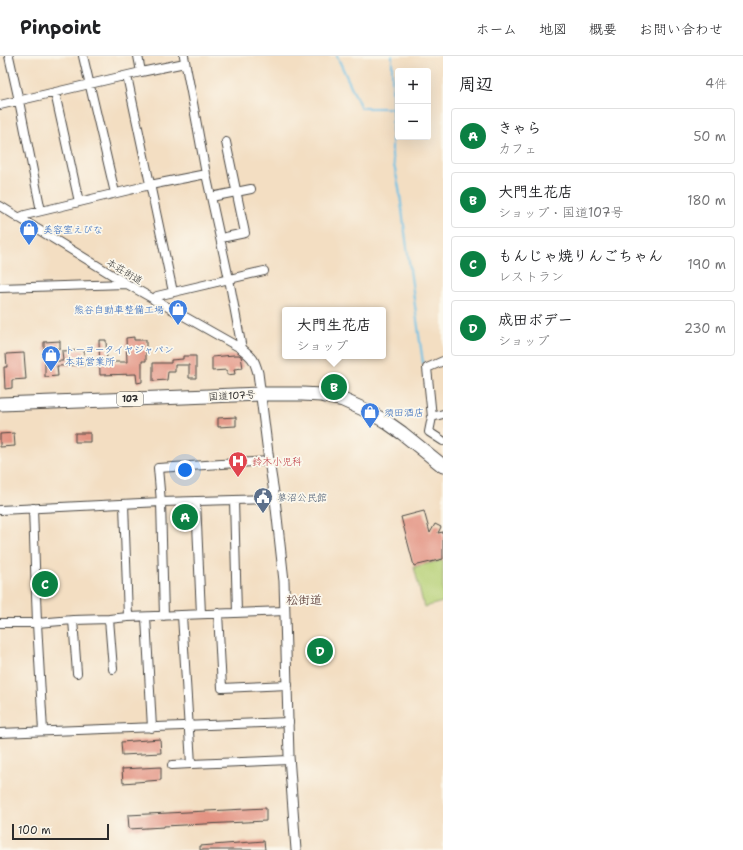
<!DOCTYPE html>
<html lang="ja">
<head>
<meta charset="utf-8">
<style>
  body { margin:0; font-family:"Shantell Sans","Klee One",sans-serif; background:#f6f6f6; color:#202124 }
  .controls { position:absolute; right:12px; top:12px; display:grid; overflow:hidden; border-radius:4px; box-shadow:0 4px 16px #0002 }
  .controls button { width:36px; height:36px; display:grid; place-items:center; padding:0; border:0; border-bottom:1px solid #e0e0e0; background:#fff; color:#202124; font:20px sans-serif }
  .scale { position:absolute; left:12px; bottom:10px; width:97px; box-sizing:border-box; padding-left:4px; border:2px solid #2b2b2b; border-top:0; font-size:11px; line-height:14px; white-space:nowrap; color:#2b2b2b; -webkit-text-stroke:3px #fbf7ec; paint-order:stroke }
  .you { position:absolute; left:185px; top:414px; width:14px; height:14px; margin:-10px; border:3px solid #fff; border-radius:50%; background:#1a73e8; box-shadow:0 0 0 6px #1a73e833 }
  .badge { display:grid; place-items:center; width:26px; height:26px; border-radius:50%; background:#0b8043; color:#fff; font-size:13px; font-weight:700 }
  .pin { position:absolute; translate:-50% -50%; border:2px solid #fff; box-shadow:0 1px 4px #0006 }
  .popup { position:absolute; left:282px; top:251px; width:104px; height:52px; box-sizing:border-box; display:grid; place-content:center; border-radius:4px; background:#fff; filter:drop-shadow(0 1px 3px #0005); font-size:13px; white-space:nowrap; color:#757577 }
  .popup b { font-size:15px; color:#202124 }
  .popup::after { content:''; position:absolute; left:50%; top:100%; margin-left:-8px; border:8px solid transparent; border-top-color:#fff }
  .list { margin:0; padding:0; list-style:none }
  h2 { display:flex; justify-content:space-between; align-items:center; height:52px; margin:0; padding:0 16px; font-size:17px }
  h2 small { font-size:13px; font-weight:400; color:#757577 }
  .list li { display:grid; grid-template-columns:26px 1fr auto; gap:12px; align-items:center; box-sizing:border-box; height:56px; margin:0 8px 8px; padding:0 8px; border:1px solid #e0e0e0; border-radius:4px }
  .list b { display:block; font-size:15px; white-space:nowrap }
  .list p { margin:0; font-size:13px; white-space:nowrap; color:#757577 }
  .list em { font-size:13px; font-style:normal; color:#757577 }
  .map { position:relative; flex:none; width:443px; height:794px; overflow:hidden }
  header { display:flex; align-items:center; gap:24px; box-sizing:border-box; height:56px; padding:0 20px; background:#fff; border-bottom:1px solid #e0e0e0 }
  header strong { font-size:19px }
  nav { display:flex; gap:22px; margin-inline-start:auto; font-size:14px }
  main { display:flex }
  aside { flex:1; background:#fff }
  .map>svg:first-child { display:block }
  .green { fill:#b6d076; stroke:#707e50 }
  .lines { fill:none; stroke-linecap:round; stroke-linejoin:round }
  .stream { stroke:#68c0e6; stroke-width:2 }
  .building { fill:#e39382 }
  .minor-casing { stroke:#494642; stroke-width:10 }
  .tertiary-casing { stroke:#494642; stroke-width:11 }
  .trunk-casing { stroke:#494642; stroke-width:15 }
  .minor { stroke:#fff; stroke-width:8 }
  .tertiary { stroke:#fff; stroke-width:9 }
  .trunk { stroke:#fff; stroke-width:13 }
  .labels { text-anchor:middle; stroke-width:3.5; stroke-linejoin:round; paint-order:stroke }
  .shield { fill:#fbf7ec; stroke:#696865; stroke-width:1 }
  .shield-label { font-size:9px; font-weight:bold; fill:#2b2b2b }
  .shop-label { font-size:10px; fill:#366cbe; stroke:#fbf7ec; text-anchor:start }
  .street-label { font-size:10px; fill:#2b2b2b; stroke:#fbf7ec }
  .health-label { font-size:10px; fill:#be3a42; stroke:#fbf7ec; text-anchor:start }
  .service-label { font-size:10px; fill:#4e5e75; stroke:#fbf7ec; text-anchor:start }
  .quarter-label { font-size:12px; font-weight:bold; fill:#6b4f49; stroke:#fbf7ec }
</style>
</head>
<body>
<header>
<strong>Pinpoint</strong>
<nav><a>ホーム</a><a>地図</a><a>概要</a><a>お問い合わせ</a></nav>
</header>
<main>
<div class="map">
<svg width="443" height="794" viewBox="0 0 443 794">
  <rect width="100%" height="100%" fill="#fbf7ec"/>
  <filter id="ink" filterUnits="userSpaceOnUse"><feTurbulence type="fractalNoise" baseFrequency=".025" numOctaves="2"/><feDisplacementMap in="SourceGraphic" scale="8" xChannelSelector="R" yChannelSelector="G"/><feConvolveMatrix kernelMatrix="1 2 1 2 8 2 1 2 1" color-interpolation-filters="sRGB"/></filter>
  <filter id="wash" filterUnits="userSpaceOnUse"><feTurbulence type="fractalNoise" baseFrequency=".012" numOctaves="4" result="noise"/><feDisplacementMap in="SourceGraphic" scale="16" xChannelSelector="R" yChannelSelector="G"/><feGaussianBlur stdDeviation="0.9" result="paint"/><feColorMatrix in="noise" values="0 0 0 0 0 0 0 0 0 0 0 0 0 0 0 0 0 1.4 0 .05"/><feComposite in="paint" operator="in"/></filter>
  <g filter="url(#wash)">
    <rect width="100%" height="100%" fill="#f3dec2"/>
    <path class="green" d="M 443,504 L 443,546 L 424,551 L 414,511 Z"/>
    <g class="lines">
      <path class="stream" d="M 337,0 L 361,52 L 392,52
        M 392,0 L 392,100 L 399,132 L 414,243 L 423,307"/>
    </g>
    <g id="blocks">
      <path class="building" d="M 134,281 L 134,284 L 146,284 L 146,305 L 142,305 L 142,326 L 137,327 L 136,318 L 100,319 L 99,284 L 106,284 L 107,306 L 127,306 L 126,282 Z
        M 60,285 L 60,292 L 52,293 L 53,305 L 63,305 L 62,295 L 84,294 L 85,309 L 57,310 L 58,320 L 45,321 L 45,306 L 48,305 L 47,294 L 44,295 L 44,286 Z
        M 24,297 L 26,323 L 12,324 L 12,332 L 5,333 L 4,311 L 7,311 L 6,298 Z
        M 234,299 L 239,299 L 241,300 L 243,312 L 234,313 L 235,318 L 227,319 L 227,314 L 212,315 L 212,301 Z
        M 183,300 L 196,300 L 196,322 L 189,322 L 189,309 L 175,309 L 175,316 L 168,316 L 167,324 L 153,325 L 153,307 L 171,307 L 171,304 L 183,303 Z
        M 236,361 L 236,370 L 218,371 L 218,362 Z
        M 14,377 L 15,390 L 0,391 L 0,378 Z
        M 75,377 L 90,377 L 90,386 L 75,386 Z
        M 424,455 L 430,477 L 435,468 L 441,471 L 438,477 L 443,476 L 443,503 L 414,510 L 401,461 Z
        M 160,683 L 161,697 L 122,699 L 121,686 Z
        M 161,711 L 161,724 L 123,727 L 122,713 Z
        M 266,752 L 266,765 L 164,770 L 164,771 L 129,773 L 128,759 Z
        M 264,785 L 265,794 L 200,794 L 200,790 Z"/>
    </g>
  </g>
  <g filter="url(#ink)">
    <use href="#blocks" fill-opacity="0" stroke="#494642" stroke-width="1"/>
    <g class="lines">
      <g class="minor-casing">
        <path id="minor" d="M 9,0 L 19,45 L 41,155
          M 83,0 L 115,137
          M 138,0 L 141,16
          M 184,0 L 191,36 L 206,118 L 229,223 L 242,293
          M 127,20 L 173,236
          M 55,37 L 79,146
          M 0,49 L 141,16 L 185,7
          M 211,141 L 251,133
          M 0,150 L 127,228 L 242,293
          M 18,162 L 25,159 L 150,129 L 206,118
          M 221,182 L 245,177 L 226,86
          M 0,232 L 126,228
          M 154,244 L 157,240 L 264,215
          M 443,305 L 427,312 L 432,361 L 429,376 L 443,385
          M 432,361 L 443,358
          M 234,444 L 237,557
          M 196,445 L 201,558
          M 124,448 L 128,561
          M 33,452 L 37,567 L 43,675
          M 0,454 L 161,446 L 275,443
          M 218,557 L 222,632 L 288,629
          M 182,559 L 191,708 L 289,704
          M 164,560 L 161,446 L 158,412 L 269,405
          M 146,561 L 152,672
          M 109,563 L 113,613
          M 73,564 L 77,617
          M 0,567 L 37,567 L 73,564 L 109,563 L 128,561 L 285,555
          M 0,677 L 289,666
          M 172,709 L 191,708"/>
      </g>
      <g class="tertiary-casing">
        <path id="tertiary" d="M 242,293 C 253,302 254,303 258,317 L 269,405 L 275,443 L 284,525 L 289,700 L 296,794"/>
      </g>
      <g class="trunk-casing">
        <path id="trunk" d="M 0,348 L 133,343 L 260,338 L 302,338 L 321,339 L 343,344 L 363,353 L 385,365 L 402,377 L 443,410"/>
      </g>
      <use href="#minor" class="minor"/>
      <use href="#tertiary" class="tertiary"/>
      <use href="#trunk" class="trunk"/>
    </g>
  </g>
  <defs>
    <g id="shop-pin" transform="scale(1)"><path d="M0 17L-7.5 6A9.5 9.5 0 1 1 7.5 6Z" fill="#3f7fe0" stroke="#fbf7ec"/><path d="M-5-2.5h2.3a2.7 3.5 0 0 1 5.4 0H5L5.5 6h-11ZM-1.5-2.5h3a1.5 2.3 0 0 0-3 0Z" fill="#fff"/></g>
    <g id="hospital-pin" transform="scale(1)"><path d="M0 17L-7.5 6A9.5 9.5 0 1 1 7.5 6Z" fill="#e0444e" stroke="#fbf7ec"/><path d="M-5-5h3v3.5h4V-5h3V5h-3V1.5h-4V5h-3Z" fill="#fff"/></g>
    <g id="civic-pin" transform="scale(1)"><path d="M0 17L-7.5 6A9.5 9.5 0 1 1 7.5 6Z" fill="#5c6f8a" stroke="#fbf7ec"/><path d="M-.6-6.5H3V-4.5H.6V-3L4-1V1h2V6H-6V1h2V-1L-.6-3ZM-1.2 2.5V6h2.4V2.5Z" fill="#fff"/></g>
  </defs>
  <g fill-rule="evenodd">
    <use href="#shop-pin" x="29" y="173"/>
    <use href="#shop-pin" x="178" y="253"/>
    <use href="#shop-pin" x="51" y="299"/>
    <use href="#shop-pin" x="370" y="356"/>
    <use href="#hospital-pin" x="238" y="405"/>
    <use href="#civic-pin" x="263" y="441"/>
  </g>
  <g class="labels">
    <rect class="shield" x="117" y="336" width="26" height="14" rx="3"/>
    <g class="shield-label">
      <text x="130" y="346">107</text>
    </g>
    <g class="shop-label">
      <text x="43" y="177">美容室えびな</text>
      <text x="164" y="257" text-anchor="end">熊谷自動車整備工場</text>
      <text x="65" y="297">トーヨータイヤジャパン<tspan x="65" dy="12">本荘営業所</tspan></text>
      <text x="384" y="360">須田酒店</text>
    </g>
    <g class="street-label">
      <text transform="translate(125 215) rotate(31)" y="4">本荘街道</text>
      <text transform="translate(232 339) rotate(-3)" y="4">国道107号</text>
    </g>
    <g class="health-label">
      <text x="252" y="409">鈴木小児科</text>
    </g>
    <g class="service-label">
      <text x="277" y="445">蓼沼公民館</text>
    </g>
    <g class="quarter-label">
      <text x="304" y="548">松街道</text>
    </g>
  </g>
</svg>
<div class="controls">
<button>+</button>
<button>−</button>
</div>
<div class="scale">100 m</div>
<div class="you"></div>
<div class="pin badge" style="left:185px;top:461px">A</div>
<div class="pin badge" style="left:334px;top:331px">B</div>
<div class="popup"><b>大門生花店</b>ショップ</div>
<div class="pin badge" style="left:45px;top:528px">C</div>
<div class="pin badge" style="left:320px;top:595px">D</div>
</div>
<aside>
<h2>周辺<small>4件</small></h2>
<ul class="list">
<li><span class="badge">A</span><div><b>きゃら</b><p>カフェ</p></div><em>50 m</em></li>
<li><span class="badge">B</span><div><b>大門生花店</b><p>ショップ · 国道107号</p></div><em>180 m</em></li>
<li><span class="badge">C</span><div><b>もんじゃ焼りんごちゃん</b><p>レストラン</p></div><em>190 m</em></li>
<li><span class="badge">D</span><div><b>成田ボデー</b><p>ショップ</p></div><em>230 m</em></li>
</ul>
</aside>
</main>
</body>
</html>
